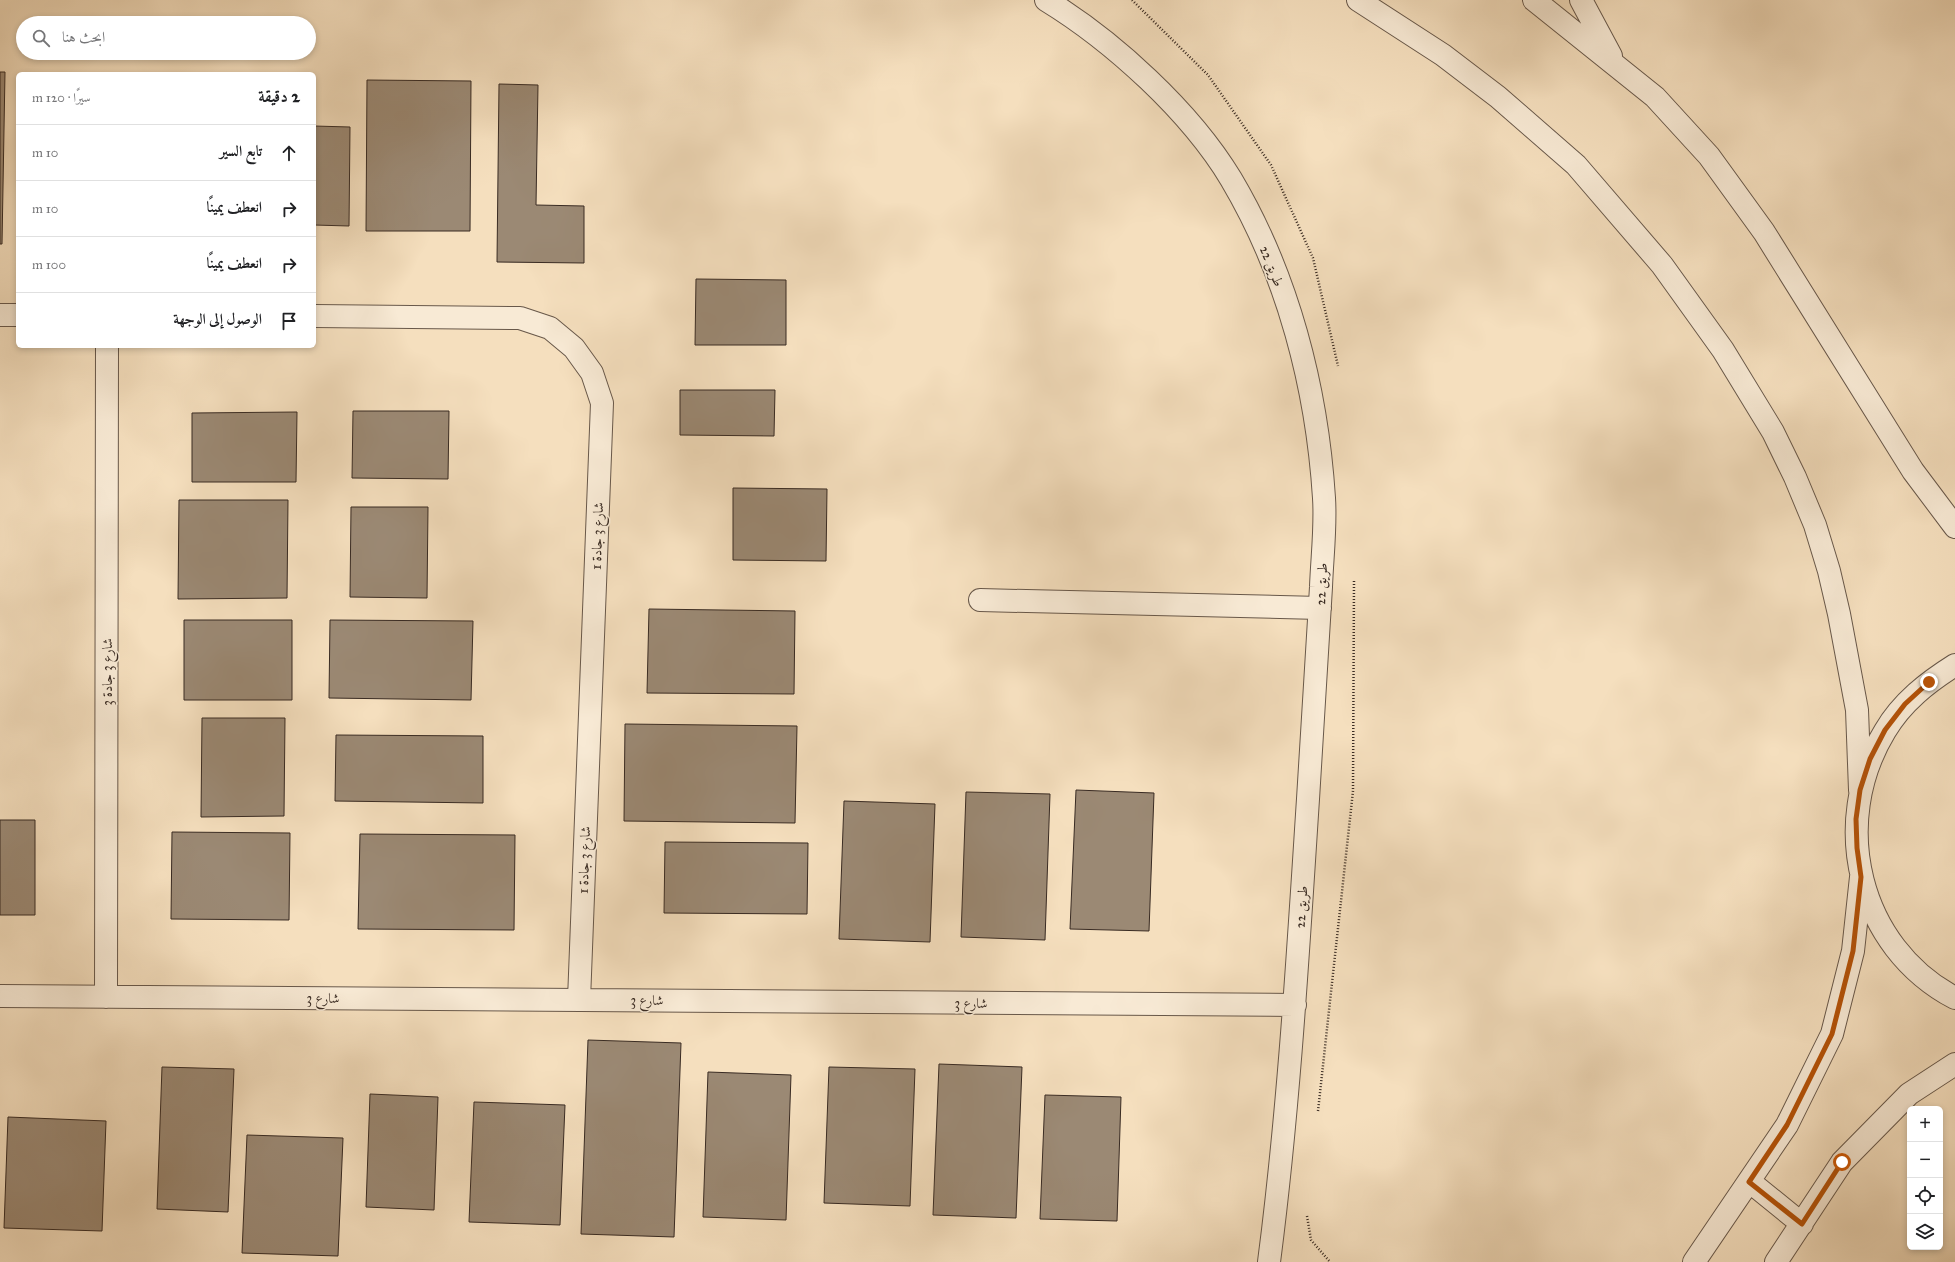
<!DOCTYPE html>
<html lang="ar">
<head>
<meta charset="utf-8">
<style>
  body { margin:0; font-family:"IM FELL Great Primer",Amiri,serif; background:#f6f6f6; color:#202124; direction:rtl }
  .controls { position:absolute; right:12px; bottom:12px; display:grid; overflow:hidden; border-radius:6px; box-shadow:0 2px 6px #0003 }
  .controls button { width:36px; height:36px; display:grid; place-items:center; padding:0; border:0; border-bottom:1px solid #e0e0e0; background:#fff; color:#202124; font:20px sans-serif }
  .stop { position:absolute; width:12px; height:12px; margin:-9px; border:3px solid #b45309; border-radius:50%; background:#fff }
  .stop.end { background:#b45309; border-color:#fff; box-shadow:0 1px 4px #0008 }
  .list { margin:0; padding:0; list-style:none }
  h2 { display:flex; justify-content:space-between; align-items:center; height:52px; margin:0; padding:0 16px; font-size:17px }
  h2 small { font-size:13px; font-weight:400; color:#757577 }
  .list li { display:grid; grid-template-columns:26px 1fr auto; gap:12px; align-items:center; box-sizing:border-box; height:56px; padding:0 16px; border-top:1px solid #e0e0e0 }
  .list b { display:block; font-size:15px; white-space:nowrap }
  .list em { font-size:13px; font-style:normal; color:#757577 }
  .icon { flex:none; width:22px; height:22px; fill:none; stroke:currentColor; stroke-width:2; stroke-linecap:round; stroke-linejoin:round }
  .map { position:relative; flex:none; width:1955px; height:1262px; overflow:hidden; direction:ltr }
  .search { position:absolute; background:#fff; box-shadow:0 2px 6px #0003; left:16px; top:16px; width:300px; height:44px; display:flex; align-items:center; gap:10px; box-sizing:border-box; padding:0 14px; border-radius:22px; color:#757577; font-size:15px }
  .panel { position:absolute; background:#fff; box-shadow:0 2px 6px #0003; left:16px; top:72px; width:300px; height:276px; border-radius:6px; direction:rtl }
  .map>svg:first-child { display:block }
  .building { fill:#9b8974; stroke:#392b23 }
  .lines { fill:none; stroke-linecap:round; stroke-linejoin:round }
  .minor-casing { stroke:#68584a; stroke-width:24 }
  .path { stroke:#392b23; stroke-width:2.5; stroke-dasharray:1 2; stroke-linecap:butt }
  .minor { stroke:#f8ead5; stroke-width:22 }
  .route { stroke:#b45309; stroke-width:5 }
  .labels { text-anchor:middle; stroke-width:3; stroke-linejoin:round; paint-order:stroke }
  .street-label { font-size:14px; fill:#392b23; stroke:#f8ead5 }
</style>
</head>
<body>
<div class="map">
<svg width="1955" height="1262" viewBox="0 0 1955 1262">
  <rect width="100%" height="100%" fill="#f5dfbe"/>
  <filter id="stains"><feTurbulence type="fractalNoise" baseFrequency=".005" numOctaves="4"/><feColorMatrix values="0 0 0 0 .2 0 0 0 0 .09 0 0 0 0 .02 0 0 0 .5 -.17"/></filter>
  <radialGradient id="worn" r=".72"><stop offset=".6" stop-color="#630" stop-opacity="0"/><stop offset="1" stop-color="#630" stop-opacity=".3"/></radialGradient>
  <path class="building" d="M 0,72 L 5,72 L 2,244 L 0,244 Z
    M 367,80 L 471,81 L 470,231 L 366,231 Z
    M 499,84 L 538,85 L 536,205 L 584,206 L 584,263 L 497,262 Z
    M 314,126 L 350,127 L 349,226 L 314,225 Z
    M 696,279 L 786,280 L 786,345 L 695,345 Z
    M 680,390 L 775,390 L 774,436 L 680,435 Z
    M 353,411 L 449,411 L 448,479 L 352,478 Z
    M 297,412 L 296,482 L 192,482 L 192,413 Z
    M 733,488 L 827,489 L 826,561 L 733,560 Z
    M 179,500 L 288,500 L 287,598 L 178,599 Z
    M 351,507 L 428,507 L 427,598 L 350,597 Z
    M 649,609 L 795,611 L 794,694 L 647,693 Z
    M 184,620 L 292,620 L 292,700 L 184,700 Z
    M 330,620 L 473,621 L 471,700 L 329,698 Z
    M 202,718 L 285,718 L 284,816 L 201,817 Z
    M 625,724 L 797,726 L 795,823 L 624,821 Z
    M 336,735 L 483,736 L 483,803 L 335,801 Z
    M 1076,790 L 1154,793 L 1149,931 L 1070,929 Z
    M 966,792 L 1050,794 L 1045,940 L 961,937 Z
    M 844,801 L 935,804 L 930,942 L 839,939 Z
    M 0,820 L 35,820 L 35,915 L 0,915 Z
    M 172,832 L 290,833 L 289,920 L 171,919 Z
    M 360,834 L 515,835 L 514,930 L 358,929 Z
    M 665,842 L 808,843 L 807,914 L 664,913 Z
    M 588,1040 L 681,1043 L 674,1237 L 581,1234 Z
    M 939,1064 L 1022,1067 L 1016,1218 L 933,1215 Z
    M 162,1067 L 234,1069 L 228,1212 L 157,1209 Z
    M 829,1067 L 915,1069 L 910,1206 L 824,1203 Z
    M 708,1072 L 791,1075 L 786,1220 L 703,1217 Z
    M 370,1094 L 438,1097 L 434,1210 L 366,1207 Z
    M 1045,1095 L 1121,1097 L 1117,1221 L 1040,1219 Z
    M 474,1102 L 565,1105 L 560,1225 L 469,1222 Z
    M 8,1117 L 106,1121 L 102,1231 L 4,1228 Z
    M 247,1135 L 343,1138 L 338,1256 L 242,1253 Z"/>
  <g class="lines">
    <g class="minor-casing">
      <path id="minor" d="M 1046,0 C 1113,41 1190,111 1231,179 C 1288,275 1317,388 1324,498 C 1326,527 1322,558 1321,587 C 1317,658 1312,728 1308,799 C 1298,953 1289,1108 1269,1262
        M 1358,0 L 1443,55 L 1498,97 L 1576,165 L 1662,265 L 1723,350 L 1773,432 L 1795,477 L 1815,525 L 1829,571 L 1839,614 L 1857,710 L 1860,790
        M 1534,0 L 1655,97 L 1709,156 L 1764,232 L 1913,471 L 1955,527
        M 1581,0 L 1611,56
        M 0,315 L 18,315
        M 314,316 L 520,318 L 550,328 L 574,348 L 592,373 L 602,403 L 579,1000
        M 980,600 L 1320,608
        M 1955,665 C 1928,682 1902,702 1885,731 C 1829,823 1858,947 1955,998
        M 0,996 L 1295,1005
        M 106,997 L 107,346
        M 1749,1181 L 1802,1224
        M 1694,1262 L 1787,1125 L 1832,1034 L 1853,951 L 1861,877
        M 1776,1262 L 1842,1162 L 1909,1094 L 1955,1064"/>
    </g>
    <path class="path" d="M 1132,0 L 1208,75 L 1271,165 L 1313,258 L 1338,366
      M 1318,1111 L 1353,791 L 1354,580
      M 1307,1216 L 1311,1240 L 1330,1262"/>
    <use href="#minor" class="minor"/>
  </g>
  <g class="lines">
    <path class="route" d="M 1842,1162 L 1802,1224 L 1749,1182 L 1787,1125 L 1832,1034 L 1853,951 L 1861,877 L 1857,848 L 1856,819 L 1860,790 L 1870,759 L 1885,730 L 1905,704 L 1929,682"/>
  </g>
  <g class="labels">
    <g class="street-label">
      <text transform="translate(1272 266) rotate(68)" y="5">طريق 22</text>
      <text transform="translate(597 536) rotate(-88)" y="5">شارع 3 جادة 1</text>
      <text transform="translate(1321 584) rotate(-87)" y="5">طريق 22</text>
      <text transform="translate(107 672) rotate(-90)" y="5">شارع 3 جادة 3</text>
      <text transform="translate(584 860) rotate(-88)" y="5">شارع 3 جادة 1</text>
      <text transform="translate(1301 907) rotate(-86)" y="5">طريق 22</text>
      <text x="323" y="1003">شارع 3</text>
      <text x="647" y="1005">شارع 3</text>
      <text x="971" y="1008">شارع 3</text>
    </g>
  </g>
  <rect width="100%" height="100%" filter="url(#stains)"/>
  <rect width="100%" height="100%" fill="url(#worn)"/>
</svg>
<div class="controls">
<button>+</button>
<button>−</button>
<button><svg class="icon" aria-label="locate" viewBox="0 0 24 24"><circle cx="12" cy="12" r="6"/><path d="M12 2v4M12 18v4M2 12h4M18 12h4"/></svg></button>
<button><svg class="icon" aria-label="layers" viewBox="0 0 24 24"><path d="M12 4l9 5-9 5-9-5zM3 14l9 5 9-5"/></svg></button>
</div>
<div class="stop" style="left:1842px;top:1162px"></div>
<div class="stop end" style="left:1929px;top:682px"></div>
<div class="search"><svg class="icon" aria-label="search" viewBox="0 0 24 24"><circle cx="10" cy="10" r="6"/><path d="M15 15l6 6"/></svg>ابحث هنا</div>
<section class="panel">
<h2>2 دقيقة<small>سيرًا · 120 m</small></h2>
<ul class="list">
<li><svg class="icon" aria-label="ahead" viewBox="0 0 24 24"><path d="M12 20V5M6 11l6-6 6 6"/></svg><div><b>تابع السير</b></div><em>10 m</em></li>
<li><svg class="icon" aria-label="right" viewBox="0 0 24 24"><path d="M7 20v-9h11M14 6l5 5-5 5"/></svg><div><b>انعطف يمينًا</b></div><em>10 m</em></li>
<li><svg class="icon" aria-label="right" viewBox="0 0 24 24"><path d="M7 20v-9h11M14 6l5 5-5 5"/></svg><div><b>انعطف يمينًا</b></div><em>100 m</em></li>
<li><svg class="icon" aria-label="arrive" viewBox="0 0 24 24"><path d="M6 21V4h12l-3 4 3 4H6"/></svg><div><b>الوصول إلى الوجهة</b></div></li>
</ul>
</section>
</div>
</body>
</html>
